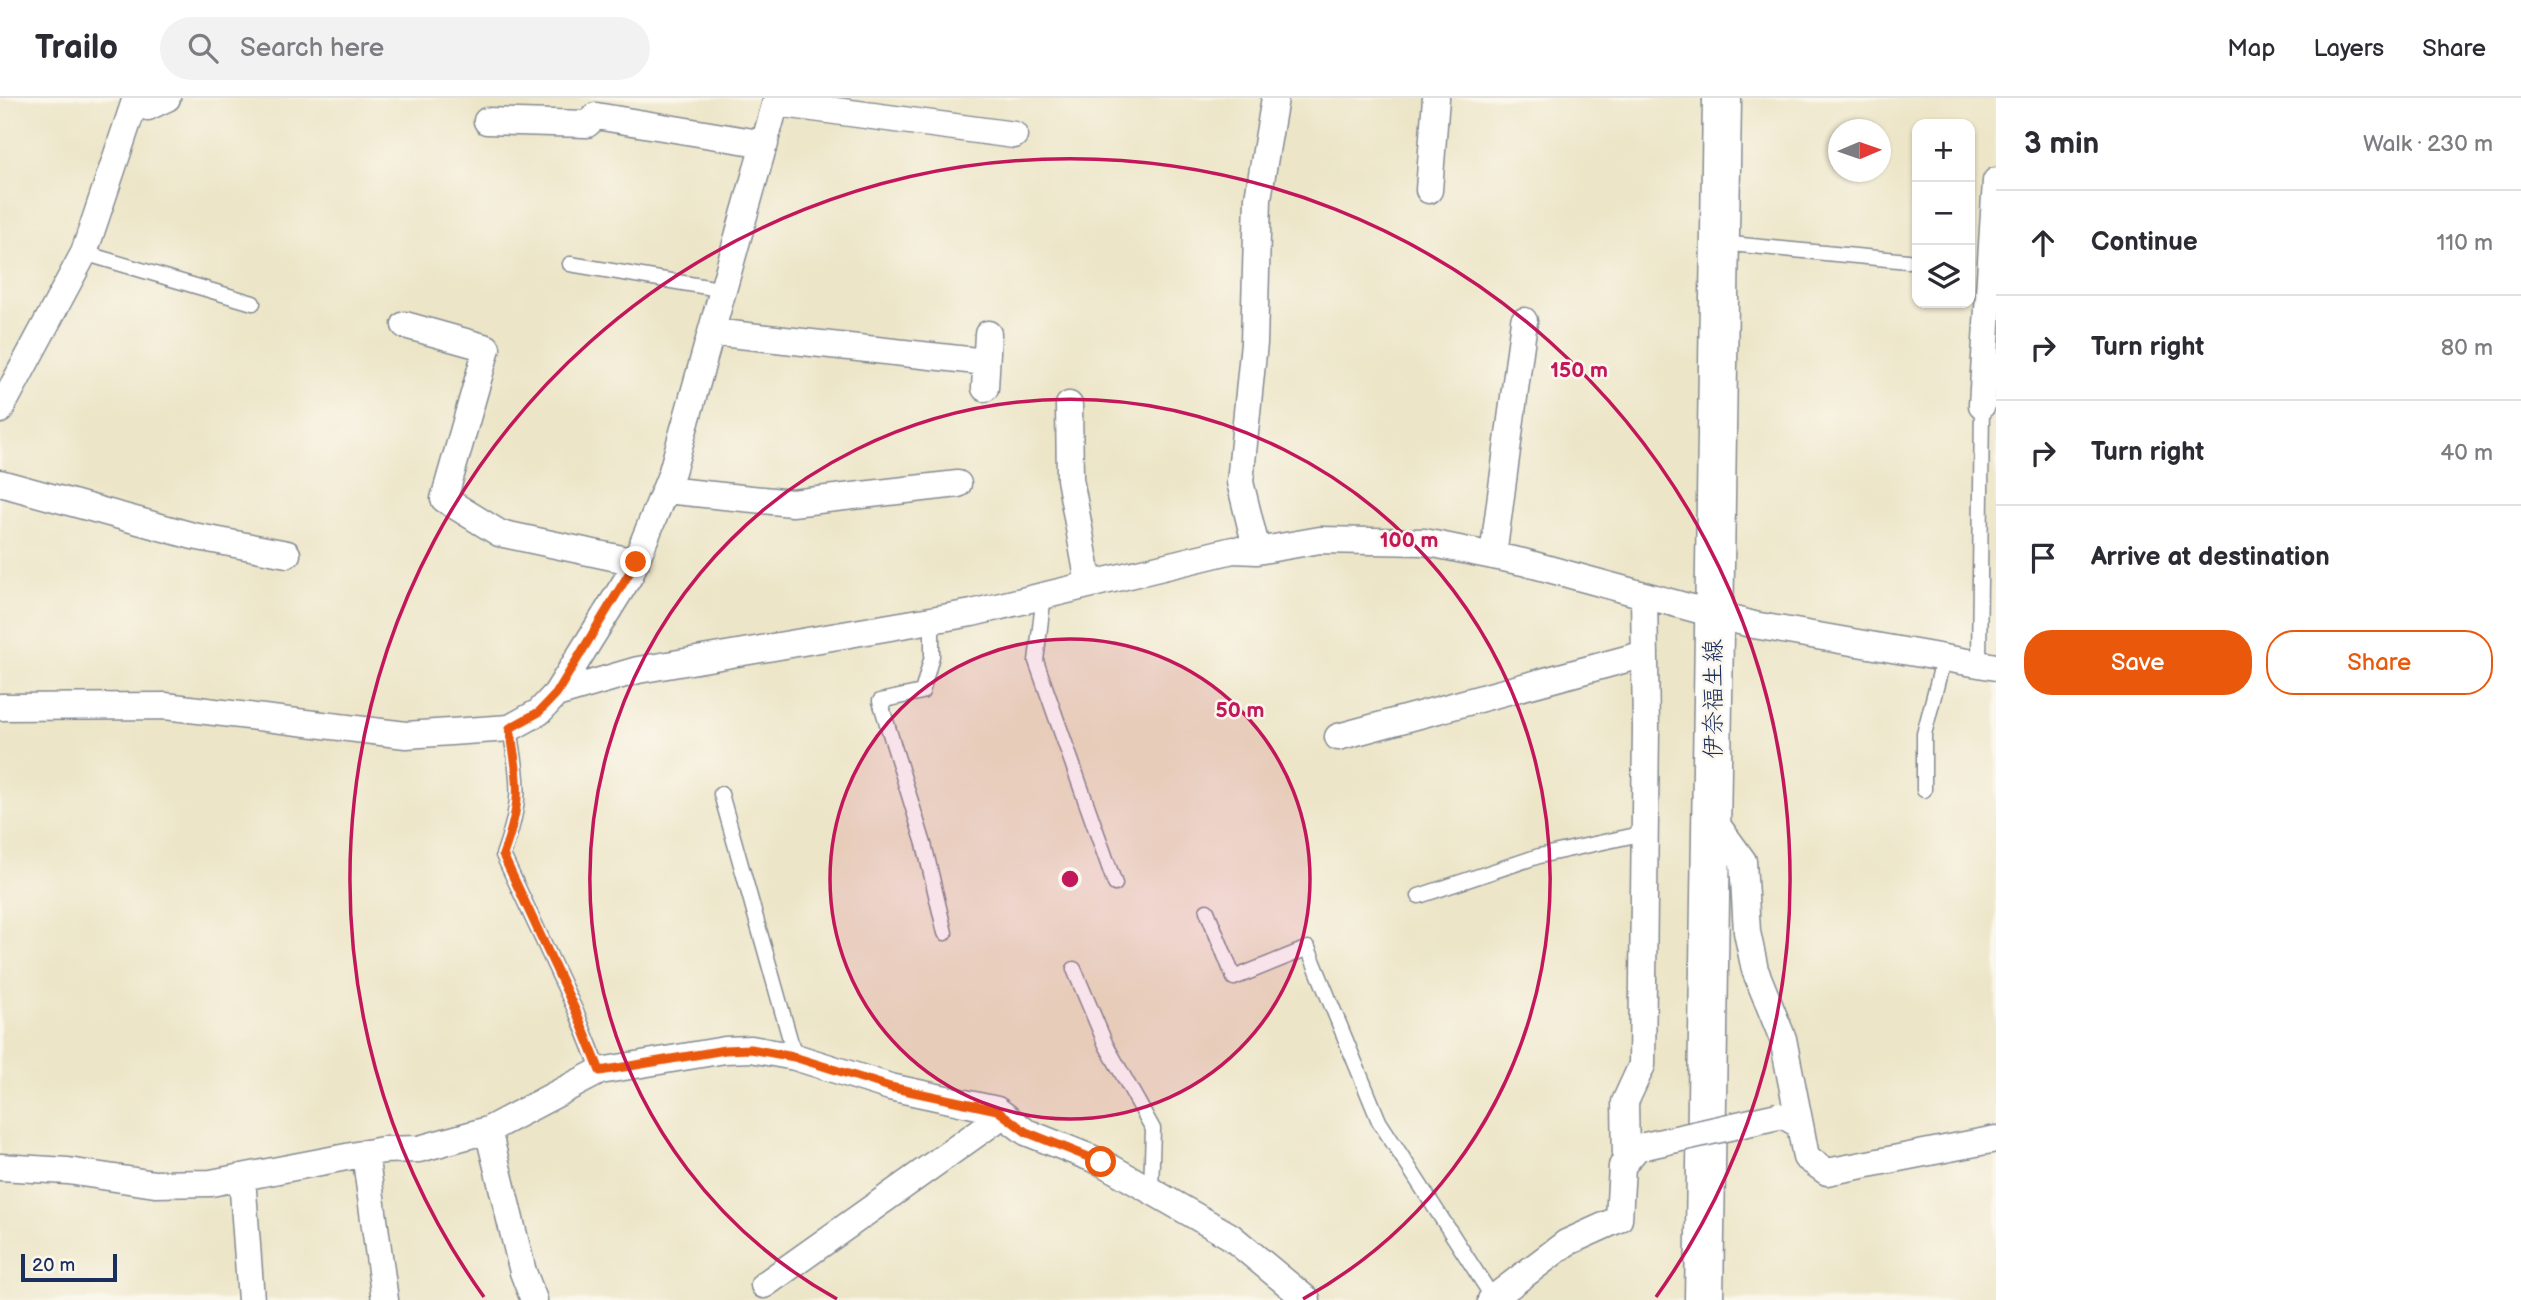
<!DOCTYPE html>
<html lang="en">
<head>
<meta charset="utf-8">
<style>
  body { margin:0; font-family:"Balsamiq Sans","Klee One",sans-serif; background:#f2f2f3; color:#2b2b33 }
  .controls { position:absolute; right:21px; top:21px; display:grid; overflow:hidden; border-radius:14px; box-shadow:0 2px 5px #0004 }
  .controls button { width:63px; height:63px; display:grid; place-items:center; padding:0; border:0; border-bottom:2px solid #e1e1e2; background:#fff; color:#2b2b33; font:35px sans-serif }
  .compass { position:absolute; left:1828px; top:21px; width:63px; height:63px; border-radius:50%; background:#fff; box-shadow:0 2px 5px #0004; rotate:88deg }
  .scale { position:absolute; left:21px; bottom:18px; width:96px; box-sizing:border-box; padding-left:7px; border:4px solid #1b2f5e; border-top:0; font-size:19px; line-height:24px; white-space:nowrap; color:#1b2f5e; -webkit-text-stroke:5px #fbf7ec; paint-order:stroke }
  .stop { position:absolute; width:21px; height:21px; margin:-16px; border:5px solid #ea580c; border-radius:50%; background:#fff }
  .stop.end { background:#ea580c; border-color:#fff; box-shadow:0 2px 7px #0008 }
  .list { margin:0; padding:0; list-style:none }
  h2 { display:flex; justify-content:space-between; align-items:center; height:91px; margin:0; padding:0 28px; font-size:30px }
  h2 small { font-size:23px; font-weight:400; color:#7c7c81 }
  .list li { display:grid; grid-template-columns:46px 1fr auto; gap:21px; align-items:center; box-sizing:border-box; height:105px; padding:0 28px; border-top:2px solid #e1e1e2 }
  .list b { display:block; font-size:26px; white-space:nowrap }
  .list em { font-size:23px; font-style:normal; color:#7c7c81 }
  .actions { display:flex; gap:14px; padding:21px 28px }
  .actions a { flex:1; padding:16px 0; border:2px solid #ea580c; border-radius:28px; text-align:center; font-size:24px; color:#ea580c }
  .actions .main { background:#ea580c; color:#fff }
  .icon { flex:none; width:38px; height:38px; fill:none; stroke:currentColor; stroke-width:2; stroke-linecap:round; stroke-linejoin:round }
  .map { position:relative; flex:none; width:1996px; height:1202px; overflow:hidden }
  header { display:flex; align-items:center; gap:42px; box-sizing:border-box; height:98px; padding:0 35px; background:#fff; border-bottom:2px solid #e1e1e2 }
  header strong { font-size:33px }
  nav { display:flex; gap:38px; margin-inline-start:auto; font-size:24px }
  .search { width:490px; height:63px; background:#f2f2f3; display:flex; align-items:center; gap:18px; box-sizing:border-box; padding:0 24px; border-radius:38px; color:#7c7c81; font-size:26px }
  main { display:flex }
  aside { flex:1; background:#fff }
  .map>svg:first-child { display:block }
  .lines { fill:none; stroke-linecap:round; stroke-linejoin:round }
  .lane-casing { stroke:#848a92; stroke-width:17 }
  .street-casing { stroke:#848a92; stroke-width:29 }
  .secondary-casing { stroke:#848a92; stroke-width:41 }
  .lane { stroke:#fff; stroke-width:14 }
  .street { stroke:#fff; stroke-width:26 }
  .secondary { stroke:#fff; stroke-width:38 }
  .street-bridge-casing { stroke:#848a92; stroke-width:29; stroke-linecap:butt }
  .street-bridge { stroke:#fff; stroke-width:26 }
  .route { stroke:#ea580c; stroke-width:9 }
  .ring { fill:none; stroke:#c2185b; stroke-width:3.5 }
  .labels { text-anchor:middle; stroke-width:5; stroke-linejoin:round; paint-order:stroke }
  .street-label { font-size:24px; fill:#1b2f5e; stroke:#fbf7ec }
  .centre { fill:#c2185b; stroke:#fbf7ec; stroke-width:3.5 }
  .ring-label { font-size:21px; text-anchor:middle; font-weight:bold; fill:#c2185b; stroke:#fbf7ec; stroke-width:5; stroke-linejoin:round; paint-order:stroke }
</style>
</head>
<body>
<header>
<strong>Trailo</strong>
<div class="search"><svg class="icon" aria-label="search" viewBox="0 0 24 24"><circle cx="10" cy="10" r="6"/><path d="M15 15l6 6"/></svg>Search here</div>
<nav><a>Map</a><a>Layers</a><a>Share</a></nav>
</header>
<main>
<div class="map">
<svg width="1996" height="1202" viewBox="0 0 1996 1202">
  <rect width="100%" height="100%" fill="#fbf7ec"/>
  <filter id="ink" filterUnits="userSpaceOnUse"><feTurbulence type="fractalNoise" baseFrequency=".0143" numOctaves="2"/><feDisplacementMap in="SourceGraphic" scale="14" xChannelSelector="R" yChannelSelector="G"/><feConvolveMatrix kernelMatrix="1 2 1 2 8 2 1 2 1" color-interpolation-filters="sRGB"/></filter>
  <filter id="wash" filterUnits="userSpaceOnUse"><feTurbulence type="fractalNoise" baseFrequency=".00686" numOctaves="4" result="noise"/><feDisplacementMap in="SourceGraphic" scale="28" xChannelSelector="R" yChannelSelector="G"/><feGaussianBlur stdDeviation="1.57" result="paint"/><feColorMatrix in="noise" values="0 0 0 0 0 0 0 0 0 0 0 0 0 0 0 0 0 1.4 0 .05"/><feComposite in="paint" operator="in"/></filter>
  <g filter="url(#wash)">
    <rect width="100%" height="100%" fill="#ece5c7"/>
  </g>
  <g filter="url(#ink)">
    <g class="lines">
      <g class="lane-casing">
        <path id="lane" d="M 1721,145 L 1908,163
          M 84,155 L 253,205
          M 570,166 L 725,192
          M 1044,496 L 1036,563 L 1115,786
          M 932,522 L 932,558 L 922,594 L 880,603 L 924,746 L 945,835
          M 1979,565 L 1982,307
          M 510,630 C 519,687 523,701 503,757 L 578,918 L 600,973
          M 1924,692 L 1924,636 L 1944,559
          M 721,696 L 795,959
          M 1419,798 L 1539,758 L 1645,735
          M 1207,813 L 1234,880 L 1308,850 L 1379,1023 L 1493,1200
          M 1074,871 L 1106,947 L 1153,1031 L 1151,1092"/>
      </g>
      <g class="street-casing">
        <path id="street" d="M 144,0 L 148,9 L 167,0
          M 776,5 L 1014,37
          M 487,23 L 587,26 L 596,18 L 765,46
          M 1429,92 L 1436,0
          M 405,227 L 487,250 L 444,401 L 499,435 L 636,464
          M 712,234 L 986,264
          M 985,290 L 988,236
          M 1069,307 L 1070,381 L 1089,485
          M 1982,307 L 1996,83
          M 0,312 L 84,155 L 136,0
          M 0,385 L 193,438 L 287,456
          M 665,392 L 792,405 L 958,386
          M 1257,453 L 1240,384 L 1254,245 L 1258,100 L 1275,0
          M 1493,458 L 1524,223
          M 556,596 L 630,477 L 671,377 L 777,0
          M 0,609 L 165,608 L 406,637 L 510,630 L 539,614 L 556,596 L 638,572 L 972,515 L 1233,452 L 1257,453 L 1320,442 L 1424,444 L 1523,464 L 1754,527 L 1996,569
          M 1338,639 L 1645,556
          M 1712,720 L 1743,763 L 1747,834 L 1755,872 L 1783,941 L 1800,1027
          M 1786,1019 L 1800,1027 L 1806,1059 L 1827,1074 L 1996,1041
          M 488,1032 L 523,1174 L 534,1202
          M 365,1055 L 385,1202
          M 1626,1061 L 1625,1004 L 1642,967 L 1646,630 L 1644,497
          M 0,1069 L 68,1073 L 155,1086 L 211,1085 L 383,1052 L 419,1051 L 488,1032 L 600,973 L 725,952 L 751,951 L 795,959 L 890,989 L 997,1012 L 1026,1034 L 1101,1064 L 1230,1138 L 1307,1202
          M 242,1079 L 251,1202
          M 764,1187 L 1003,1017
          M 1491,1202 L 1566,1145 L 1619,1121 L 1622,1068 L 1637,1050"/>
      </g>
      <g class="secondary-casing">
        <path id="secondary" d="M 1704,1202 L 1722,0"/>
      </g>
      <use href="#lane" class="lane"/>
      <use href="#street" class="street"/>
      <use href="#secondary" class="secondary"/>
      <g class="street-bridge-casing">
        <path id="street-bridge" d="M 1645,1048 L 1778,1018"/>
      </g>
      <use href="#street-bridge" class="street-bridge"/>
    </g>
  </g>
  <g class="lines" filter="url(#ink)">
    <path class="route" d="M 636,464 L 556,596 L 539,614 L 510,630 C 519,687 523,701 503,757 L 578,918 L 600,973 L 725,952 L 751,951 L 794,959 L 890,989 L 997,1012 L 1026,1034 L 1101,1064"/>
  </g>
  <circle cx="1070" cy="781" r="240" fill="#c2185b" fill-opacity=".12"/>
  <g class="ring">
    <circle cx="1070" cy="781" r="240"/>
    <path d="M837 1201A480 480 0 1 1 1303 1201"/>
    <path d="M484 1199A720 720 0 1 1 1656 1199"/>
  </g>
  <g class="labels">
    <g class="street-label">
      <text transform="translate(1713 601) rotate(-90)" y="8">伊奈福生線</text>
    </g>
  </g>
  <circle cx="1070" cy="781" r="10" class="centre"/>
  <g class="ring-label">
    <text x="1579" y="279">150 m</text>
    <text x="1409" y="449">100 m</text>
    <text x="1240" y="619">50 m</text>
  </g>
</svg>
<div class="controls">
<button>+</button>
<button>−</button>
<button><svg class="icon" aria-label="layers" viewBox="0 0 24 24"><path d="M12 4l9 5-9 5-9-5zM3 14l9 5 9-5"/></svg></button>
</div>
<svg class="compass" viewBox="-18 -18 36 36"><path d="M0-13l5 13h-10z" fill="#e53935"/><path d="M0 13l5-13h-10z" fill="#7c7c81"/></svg>
<div class="scale">20 m</div>
<div class="stop" style="left:1101px;top:1064px"></div>
<div class="stop end" style="left:636px;top:464px"></div>
</div>
<aside>
<h2>3 min<small>Walk · 230 m</small></h2>
<ul class="list">
<li><svg class="icon" aria-label="ahead" viewBox="0 0 24 24"><path d="M12 20V5M6 11l6-6 6 6"/></svg><div><b>Continue</b></div><em>110 m</em></li>
<li><svg class="icon" aria-label="right" viewBox="0 0 24 24"><path d="M7 20v-9h11M14 6l5 5-5 5"/></svg><div><b>Turn right</b></div><em>80 m</em></li>
<li><svg class="icon" aria-label="right" viewBox="0 0 24 24"><path d="M7 20v-9h11M14 6l5 5-5 5"/></svg><div><b>Turn right</b></div><em>40 m</em></li>
<li><svg class="icon" aria-label="arrive" viewBox="0 0 24 24"><path d="M6 21V4h12l-3 4 3 4H6"/></svg><div><b>Arrive at destination</b></div></li>
</ul>
<div class="actions"><a class="main">Save</a><a>Share</a></div>
</aside>
</main>
</body>
</html>
